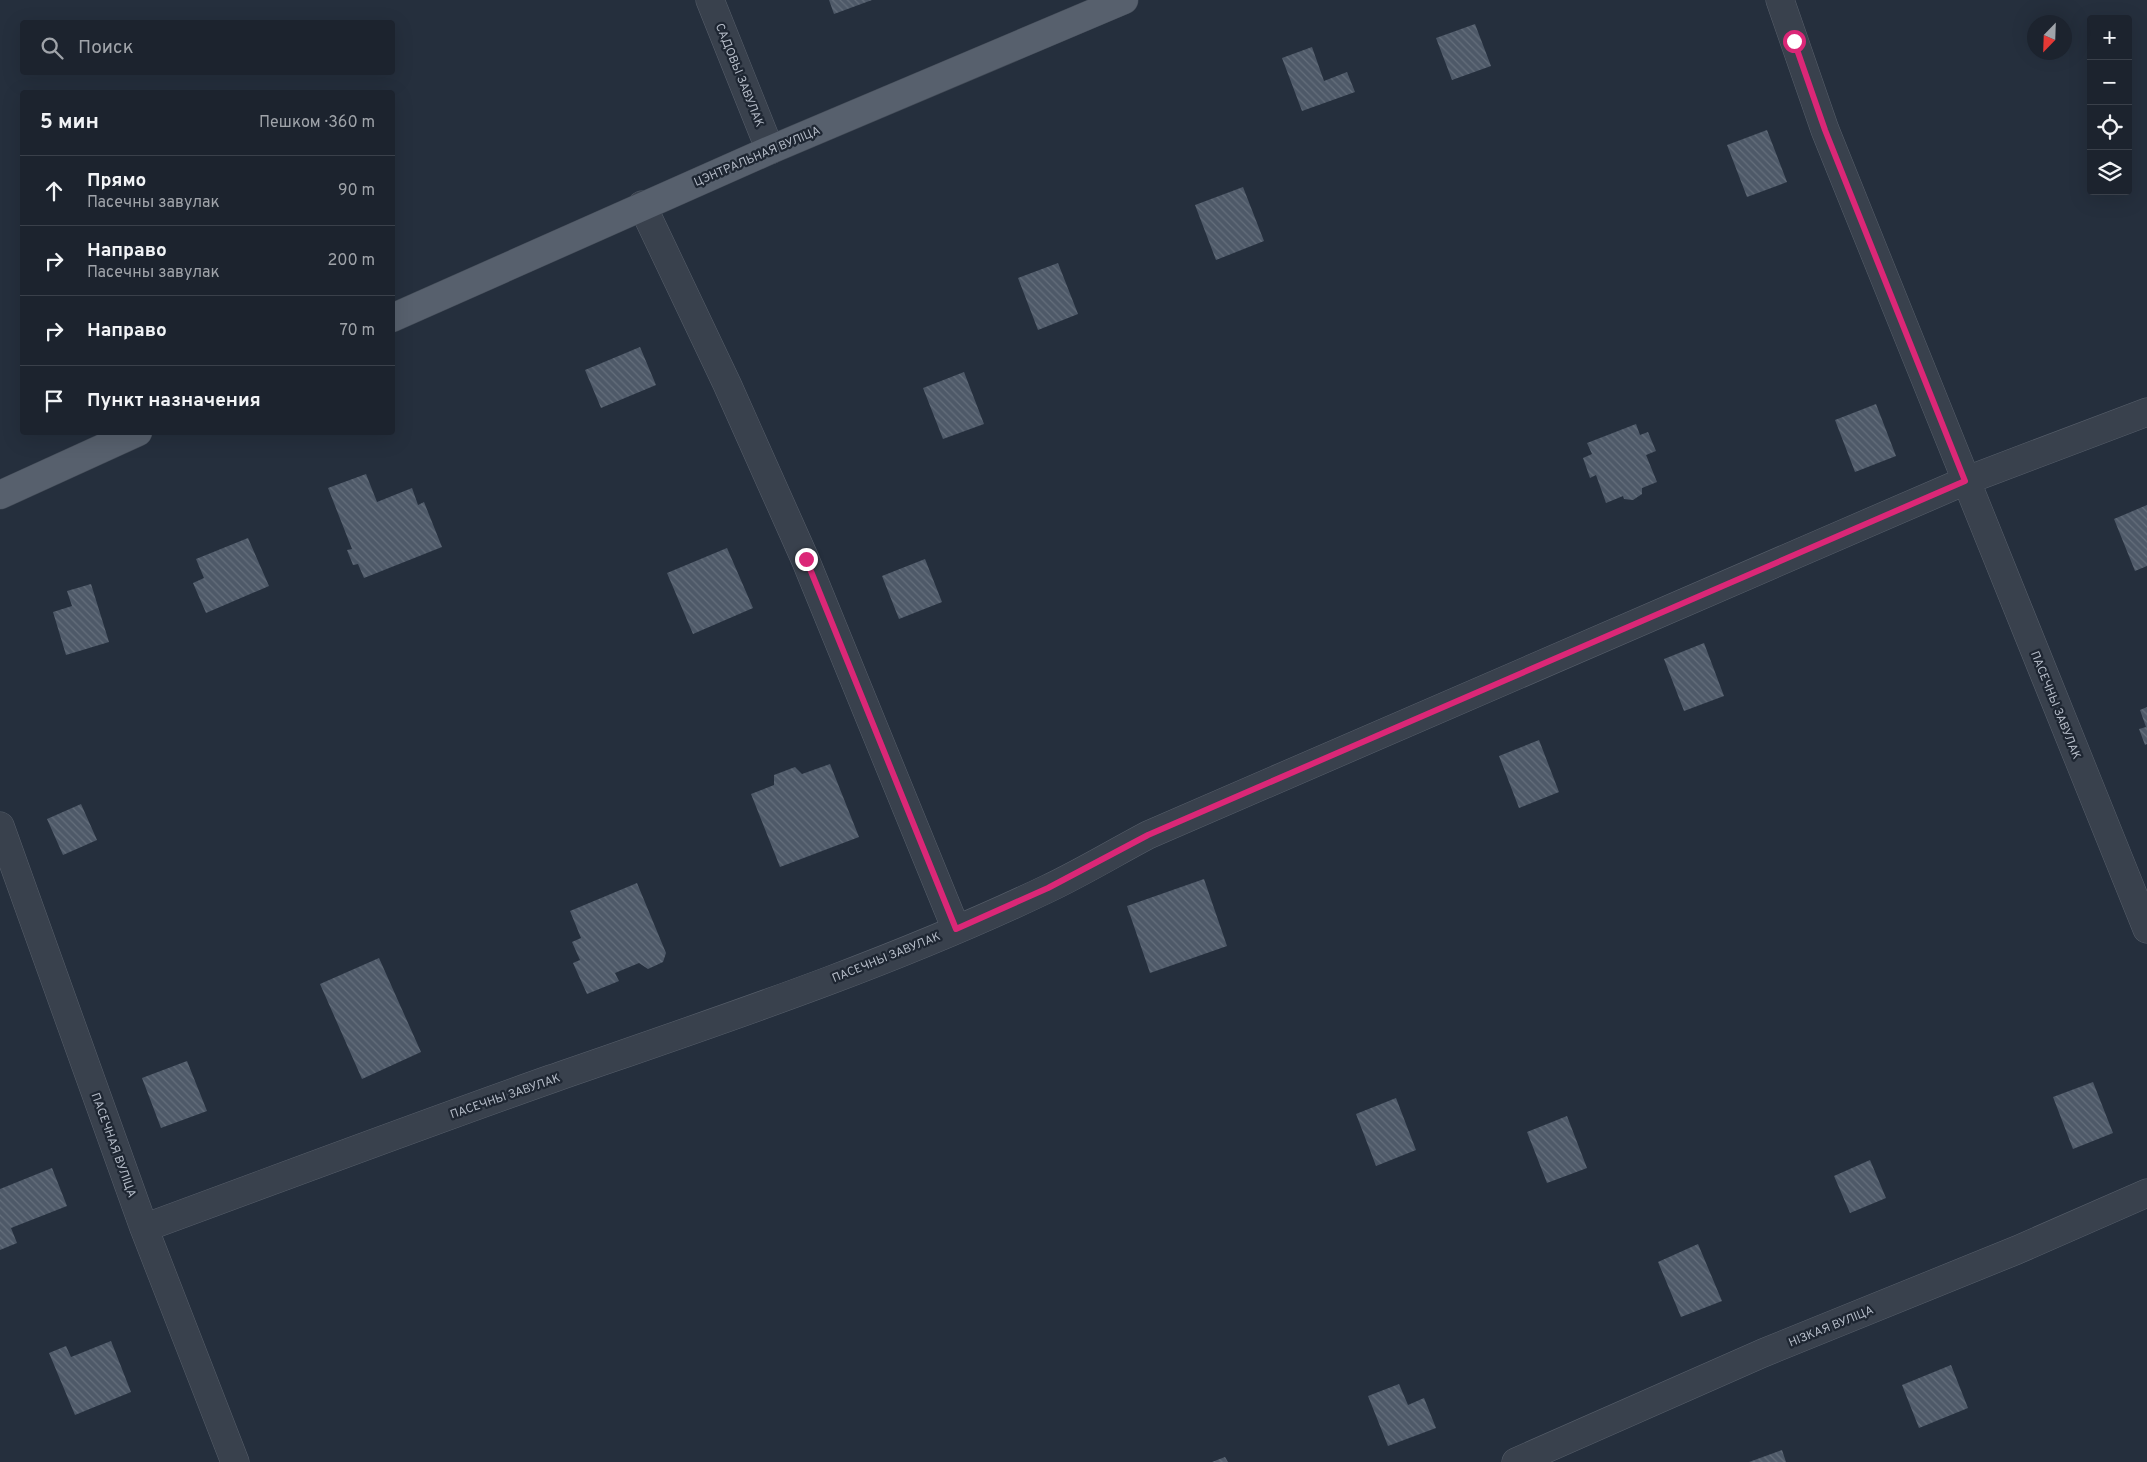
<!DOCTYPE html>
<html lang="ru">
<head>
<meta charset="utf-8">
<style>
  body { margin:0; font-family:Overpass,sans-serif; background:#252b36; color:#f1f3f6 }
  .controls { position:absolute; right:15px; top:15px; display:grid; overflow:hidden; border-radius:5px; box-shadow:0 5px 20px #0002 }
  .controls button { width:45px; height:45px; display:grid; place-items:center; padding:0; border:0; border-bottom:1px solid #3a404a; background:#1c232e; color:#f1f3f6; font:25px sans-serif }
  .compass { position:absolute; left:2027px; top:15px; width:45px; height:45px; border-radius:50%; background:#1c232e; box-shadow:0 5px 20px #0002; rotate:203deg }
  .stop { position:absolute; width:15px; height:15px; margin:-11px; border:4px solid #db2777; border-radius:50%; background:#fff }
  .stop.end { background:#db2777; border-color:#fff; box-shadow:0 1px 5px #0008 }
  .list { margin:0; padding:0; list-style:none }
  h2 { display:flex; justify-content:space-between; align-items:center; height:65px; margin:0; padding:0 20px; font-size:21px }
  h2 small { font-size:16px; font-weight:400; color:#a0a4aa }
  .list li { display:grid; grid-template-columns:32px 1fr auto; gap:15px; align-items:center; box-sizing:border-box; height:70px; padding:0 20px; border-top:1px solid #3a404a }
  .list b { display:block; font-size:19px; white-space:nowrap }
  .list p { margin:0; font-size:16px; white-space:nowrap; color:#a0a4aa }
  .list em { font-size:16px; font-style:normal; color:#a0a4aa }
  .icon { flex:none; width:28px; height:28px; fill:none; stroke:currentColor; stroke-width:2; stroke-linecap:round; stroke-linejoin:round }
  .map { position:relative; flex:none; width:2147px; height:1462px; overflow:hidden }
  .search { position:absolute; background:#1c232e; box-shadow:0 5px 20px #0002; left:20px; top:20px; width:375px; height:55px; display:flex; align-items:center; gap:12px; box-sizing:border-box; padding:0 18px; border-radius:5px; color:#a0a4aa; font-size:19px }
  .panel { position:absolute; background:#1c232e; box-shadow:0 5px 20px #0002; left:20px; top:90px; width:375px; height:345px; border-radius:5px }
  .map>svg:first-child { display:block }
  .building { fill:url(#building-back-hatch) }
  .lines { fill:none; stroke-linecap:round; stroke-linejoin:round }
  .minor-casing { stroke:#575f6b; stroke-width:29 }
  .major-casing { stroke:#424a56; stroke-width:29 }
  .minor { stroke:#39414d; stroke-width:28 }
  .major { stroke:#57606d; stroke-width:28 }
  .route { stroke:#db2777; stroke-width:6 }
  .labels { text-anchor:middle; stroke-width:4.5; stroke-linejoin:round; paint-order:stroke }
  .street-label { font-size:12px; fill:#b5bcc8; stroke:#1e2632 }
</style>
</head>
<body>
<div class="map">
<svg width="2147" height="1462" viewBox="0 0 2147 1462">
  <defs>
    <pattern id="building-back-hatch" width="6" height="6" patternUnits="userSpaceOnUse" patternTransform="scale(1.25)"><rect width="6" height="6" fill="#4e5968"/><path d="M-1 5l2 2M0 0l6 6M5-1l2 2" fill="none" stroke="#656f7c"/></pattern>
  </defs>
  <rect width="100%" height="100%" fill="#252f3d"/>
  <path class="building" d="M 829,0 L 872,0 L 834,14 Z
    M 1475,24 L 1491,66 L 1452,80 L 1436,38 Z
    M 1312,47 L 1324,81 L 1347,72 L 1355,92 L 1302,111 L 1282,58 Z
    M 1767,130 L 1787,182 L 1747,197 L 1727,145 Z
    M 1243,187 L 1264,241 L 1216,260 L 1195,205 Z
    M 1058,263 L 1078,314 L 1038,330 L 1018,278 Z
    M 640,347 L 656,385 L 601,408 L 585,370 Z
    M 964,372 L 984,424 L 943,439 L 923,388 Z
    M 1876,404 L 1896,456 L 1855,472 L 1835,420 Z
    M 1636,424 L 1640,435 L 1648,432 L 1656,451 L 1646,455 L 1657,482 L 1642,488 L 1642,494 L 1633,500 L 1624,499 L 1623,496 L 1606,503 L 1596,475 L 1590,478 L 1583,458 L 1592,454 L 1587,443 Z
    M 366,474 L 377,502 L 412,488 L 418,505 L 424,502 L 442,547 L 364,578 L 358,564 L 353,565 L 347,550 L 352,549 L 328,488 Z
    M 2147,505 L 2147,566 L 2135,571 L 2114,519 Z
    M 248,538 L 269,586 L 206,613 L 193,583 L 204,578 L 196,559 Z
    M 727,548 L 753,608 L 693,634 L 667,573 Z
    M 925,559 L 942,602 L 899,619 L 882,576 Z
    M 91,584 L 109,642 L 66,655 L 53,612 L 72,606 L 67,591 Z
    M 1704,643 L 1724,696 L 1684,711 L 1664,659 Z
    M 2147,707 L 2147,744 L 2145,745 L 2139,729 L 2146,727 L 2140,710 Z
    M 1539,740 L 1559,792 L 1519,808 L 1499,756 Z
    M 830,764 L 859,837 L 780,867 L 751,794 L 774,785 L 774,775 L 795,767 L 802,774 Z
    M 81,804 L 97,840 L 63,855 L 47,819 Z
    M 1204,879 L 1227,946 L 1150,973 L 1127,906 Z
    M 637,883 L 666,953 L 663,962 L 648,969 L 639,963 L 615,973 L 619,981 L 587,994 L 573,963 L 580,960 L 572,942 L 581,938 L 570,911 Z
    M 379,958 L 421,1052 L 362,1079 L 320,984 Z
    M 187,1061 L 207,1111 L 161,1128 L 142,1078 Z
    M 2093,1082 L 2113,1133 L 2073,1149 L 2053,1097 Z
    M 1396,1098 L 1416,1150 L 1376,1166 L 1356,1114 Z
    M 1567,1116 L 1587,1168 L 1547,1183 L 1527,1132 Z
    M 1870,1160 L 1886,1198 L 1850,1213 L 1834,1176 Z
    M 52,1168 L 67,1206 L 11,1228 L 17,1243 L 0,1250 L 0,1189 Z
    M 1698,1244 L 1722,1301 L 1681,1317 L 1658,1262 Z
    M 111,1341 L 131,1392 L 75,1415 L 49,1353 L 66,1346 L 71,1357 Z
    M 1951,1365 L 1968,1408 L 1919,1428 L 1902,1385 Z
    M 1399,1384 L 1408,1405 L 1424,1398 L 1436,1428 L 1388,1446 L 1368,1396 Z
    M 1782,1450 L 1786,1462 L 1749,1462 Z
    M 1225,1457 L 1228,1462 L 1212,1462 Z"/>
  <g class="lines">
    <g class="minor-casing">
      <path id="minor" d="M 710,0 L 770,150
        M 1780,0 L 1825,130 L 2147,929
        M 642,205 L 727,384 L 805,559 L 956,929
        M 0,826 L 144,1228 L 235,1462
        M 144,1228 C 280,1178 415,1127 551,1079 C 718,1021 888,965 1047,889 C 1081,873 1114,853 1148,835 L 1965,481 L 2147,412
        M 1516,1462 L 1763,1353 L 2017,1250 L 2147,1193"/>
    </g>
    <g class="major-casing">
      <path id="major" d="M 392,318 L 770,150 L 1124,0
        M 0,495 L 138,432"/>
    </g>
    <use href="#minor" class="minor"/>
    <use href="#major" class="major"/>
  </g>
  <g class="lines">
    <path class="route" d="M 806,559 L 956,929 L 1048,888 L 1148,835 L 1965,481 L 1825,130 L 1794,41"/>
  </g>
  <g class="labels">
    <g class="street-label">
      <text transform="translate(740 75) rotate(68)" y="4">САДОВЫ ЗАВУЛАК</text>
      <text transform="translate(757 156) rotate(-23)" y="4">ЦЭНТРАЛЬНАЯ ВУЛІЦА</text>
      <text transform="translate(2056 705) rotate(68)" y="4">ПАСЕЧНЫ ЗАВУЛАК</text>
      <text transform="translate(886 957) rotate(-22)" y="4">ПАСЕЧНЫ ЗАВУЛАК</text>
      <text transform="translate(505 1096) rotate(-19)" y="4">ПАСЕЧНЫ ЗАВУЛАК</text>
      <text transform="translate(114 1145) rotate(70)" y="4">ПАСЕЧНАЯ ВУЛІЦА</text>
      <text transform="translate(1831 1326) rotate(-22)" y="4">НІЗКАЯ ВУЛІЦА</text>
    </g>
  </g>
</svg>
<div class="controls">
<button>+</button>
<button>−</button>
<button><svg class="icon" aria-label="locate" viewBox="0 0 24 24"><circle cx="12" cy="12" r="6"/><path d="M12 2v4M12 18v4M2 12h4M18 12h4"/></svg></button>
<button><svg class="icon" aria-label="layers" viewBox="0 0 24 24"><path d="M12 4l9 5-9 5-9-5zM3 14l9 5 9-5"/></svg></button>
</div>
<svg class="compass" viewBox="-18 -18 36 36"><path d="M0-13l5 13h-10z" fill="#e53935"/><path d="M0 13l5-13h-10z" fill="#a0a4aa"/></svg>
<div class="stop" style="left:1794px;top:41px"></div>
<div class="stop end" style="left:806px;top:559px"></div>
<div class="search"><svg class="icon" aria-label="search" viewBox="0 0 24 24"><circle cx="10" cy="10" r="6"/><path d="M15 15l6 6"/></svg>Поиск</div>
<section class="panel">
<h2>5 мин<small>Пешком · 360 m</small></h2>
<ul class="list">
<li><svg class="icon" aria-label="ahead" viewBox="0 0 24 24"><path d="M12 20V5M6 11l6-6 6 6"/></svg><div><b>Прямо</b><p>Пасечны завулак</p></div><em>90 m</em></li>
<li><svg class="icon" aria-label="right" viewBox="0 0 24 24"><path d="M7 20v-9h11M14 6l5 5-5 5"/></svg><div><b>Направо</b><p>Пасечны завулак</p></div><em>200 m</em></li>
<li><svg class="icon" aria-label="right" viewBox="0 0 24 24"><path d="M7 20v-9h11M14 6l5 5-5 5"/></svg><div><b>Направо</b></div><em>70 m</em></li>
<li><svg class="icon" aria-label="arrive" viewBox="0 0 24 24"><path d="M6 21V4h12l-3 4 3 4H6"/></svg><div><b>Пункт назначения</b></div></li>
</ul>
</section>
</div>
</body>
</html>
